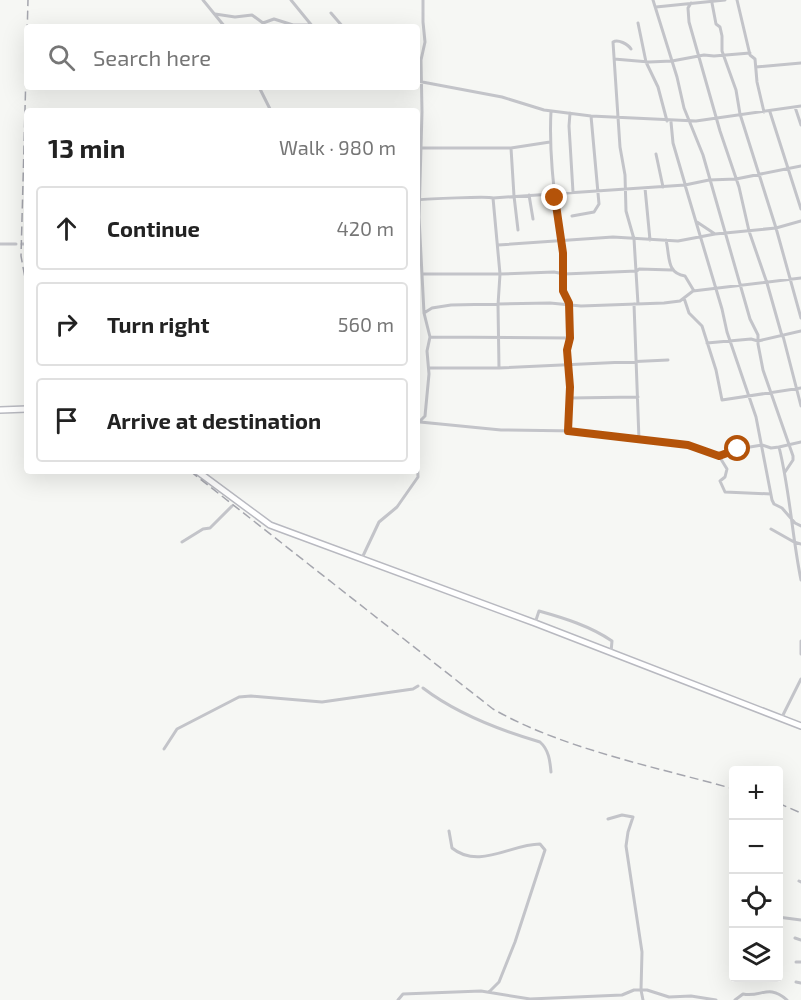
<!DOCTYPE html>
<html lang="en">
<head>
<meta charset="utf-8">
<style>
  body { margin:0; font-family:"Exo 2",sans-serif; background:#f2f2f2; color:#222 }
  .controls { position:absolute; right:18px; bottom:18px; display:grid; overflow:hidden; border-radius:6px; box-shadow:0 6px 24px #0002 }
  .controls button { width:54px; height:54px; display:grid; place-items:center; padding:0; border:0; border-bottom:2px solid #e0e0e0; background:#fff; color:#222; font:30px sans-serif }
  .stop { position:absolute; width:18px; height:18px; margin:-14px; border:4px solid #b45309; border-radius:50%; background:#fff }
  .stop.end { background:#b45309; border-color:#fff; box-shadow:0 2px 6px #0008 }
  .list { margin:0; padding:0; list-style:none }
  h2 { display:flex; justify-content:space-between; align-items:center; height:78px; margin:0; padding:0 24px; font-size:26px }
  h2 small { font-size:20px; font-weight:400; color:#767676 }
  .list li { display:grid; grid-template-columns:39px 1fr auto; gap:18px; align-items:center; box-sizing:border-box; height:84px; margin:0 12px 12px; padding:0 12px; border:2px solid #e0e0e0; border-radius:6px }
  .list b { display:block; font-size:22px; white-space:nowrap }
  .list em { font-size:20px; font-style:normal; color:#767676 }
  .icon { flex:none; width:33px; height:33px; fill:none; stroke:currentColor; stroke-width:2; stroke-linecap:round; stroke-linejoin:round }
  .map { position:relative; flex:none; width:801px; height:1000px; overflow:hidden }
  .search { position:absolute; background:#fff; box-shadow:0 6px 24px #0002; left:24px; top:24px; width:396px; height:66px; display:flex; align-items:center; gap:15px; box-sizing:border-box; padding:0 21px; border-radius:6px; color:#767676; font-size:22px }
  .panel { position:absolute; background:#fff; box-shadow:0 6px 24px #0002; left:24px; top:108px; width:396px; height:366px; border-radius:6px }
  .map>svg:first-child { display:block }
  .lines { fill:none; stroke-linecap:round; stroke-linejoin:round }
  .secondary-casing { stroke:#b8b9c0; stroke-width:8 }
  .street { stroke:#c3c4c9; stroke-width:3 }
  .secondary { stroke:#fff; stroke-width:5 }
  .rail { stroke:#a5a6ae; stroke-width:1.5; stroke-dasharray:9 4.5; stroke-linecap:butt }
  .route { stroke:#b45309; stroke-width:8 }
</style>
</head>
<body>
<div class="map">
<svg width="801" height="1000" viewBox="0 0 801 1000">
  <rect width="100%" height="100%" fill="#f6f7f4"/>
  <g class="lines">
    <g class="secondary-casing">
      <path id="secondary" d="M 0,410 L 27,409
        M 197,471 L 270,525 L 535,623 L 801,726"/>
    </g>
    <path class="street" d="M 203,0 L 225,27
      M 291,0 L 313,27
      M 653,0 L 677,77 L 684,108 L 703,155 L 750,319 L 758,335 L 758,344 L 763,370 L 793,456 L 793,460 L 785,472
      M 737,0 L 750,55 L 755,59 L 757,82 L 764,112
      M 691,3 L 688,8 L 689,22 L 720,131 L 739,187 L 749,231 L 767,283 L 782,336
      M 712,3 L 716,24 L 720,27 L 722,36 L 722,51 L 736,90 L 740,114 L 776,228 L 801,318
      M 656,7 L 725,0
      M 331,13 L 343,27
      M 215,14 L 235,17 L 252,15 L 263,23 L 274,19 L 293,25 L 311,25
      M 638,23 L 646,62 L 658,87 L 667,121
      M 631,49 C 628,44 618,39 613,42 L 620,147 L 625,175 L 626,211 L 634,239 L 638,304
      M 614,59 L 649,62 L 672,61 L 704,55 L 714,56 L 750,53
      M 756,67 L 801,63
      M 417,81 L 502,97 L 544,110 L 591,116 L 696,121 L 801,106
      M 259,87 L 271,111
      M 795,107 L 801,125
      M 551,111 C 548,166 559,220 564,274 L 637,271 L 639,269 L 672,270
      M 770,112 L 801,209
      M 570,113 L 569,126 L 573,192
      M 671,122 L 673,143 L 685,184
      M 417,148 L 511,148 L 550,142
      M 511,148 L 514,196 L 518,230
      M 656,154 L 663,187
      M 685,185 L 722,309 L 727,332 L 756,417 L 772,500 L 774,504 L 782,508 L 795,523 L 801,526
      M 645,188 L 650,240
      M 529,195 L 533,219
      M 493,198 L 685,185 L 709,180 L 736,179 L 801,166
      M 417,200 C 427,199 488,196 493,198 L 500,274 L 498,305 L 499,368
      M 572,216 L 594,212 L 599,204 L 591,116
      M 697,222 L 715,234 L 776,228 L 801,221
      M 666,240 C 670,256 666,273 685,276 L 694,291
      M 0,244 L 16,244
      M 22,244 L 27,244
      M 498,245 L 613,237 L 678,241 L 715,234
      M 423,274 L 500,274 L 554,272 L 564,274 L 563,291 L 569,303 L 570,338 L 568,350 L 570,387 L 568,431
      M 684,298 L 689,313 L 702,326 L 716,370 L 722,400 L 801,388
      M 634,304 L 639,440
      M 424,313 L 432,308 L 451,305 L 550,303 L 581,306 L 664,303 L 680,301 L 693,291 L 801,278
      M 783,336 L 801,406
      M 431,337 L 570,338
      M 707,343 L 751,339 L 758,341 L 801,331
      M 429,368 L 499,368 L 668,360
      M 569,398 L 638,397
      M 420,422 L 501,430 L 576,431 L 648,441 L 688,445 L 719,456 L 738,449 L 762,445 L 771,448 L 779,447 L 801,442
      M 417,424 L 425,416 L 429,374 L 427,351 L 430,337 L 424,313 L 419,217 L 422,112 L 421,60 L 425,42 L 423,22 L 423,0
      M 779,447 C 790,491 792,536 801,580
      M 719,456 L 727,469 L 725,477 L 720,481 L 725,492 L 771,494
      M 771,529 L 794,542 L 801,544
      M 182,542 L 203,529 L 210,528 L 232,506
      M 362,558 L 379,522 L 397,507 L 418,477 L 417,456
      M 535,623 L 539,611 C 564,618 590,626 612,641 L 611,652
      M 801,641 L 801,654
      M 423,688 C 457,714 499,730 540,742 C 549,750 550,761 551,772
      M 781,719 L 801,679
      M 164,749 L 177,729 L 239,697 L 251,696 L 322,702 L 413,689 L 418,686
      M 608,819 L 622,815 L 633,817 L 628,832 L 626,846 L 642,952 L 641,990 L 643,1000
      M 449,831 L 452,848 C 479,870 511,844 540,844 L 545,850 L 515,942 L 499,982 L 489,992
      M 799,881 L 801,882
      M 778,917 L 801,920
      M 795,938 L 801,940
      M 796,962 L 801,962
      M 796,982 L 801,983
      M 398,1000 L 403,994 L 481,991 L 530,999 L 622,995 L 634,990 L 647,990 L 669,997 L 691,996 L 716,1000
      M 735,1000 L 743,994 C 761,998 768,983 787,1000"/>
    <use href="#secondary" class="secondary"/>
    <path class="rail" d="M 27,289 L 21,256 L 28,0
      M 190,471 L 493,709 C 563,749 656,767 734,789
      M 778,803 L 801,813"/>
  </g>
  <g class="lines">
    <path class="route" d="M 555,198 L 563,253 L 563,291 L 569,303 L 570,338 L 567,350 L 570,387 L 568,431 L 688,445 L 719,456 L 738,449"/>
  </g>
</svg>
<div class="controls">
<button>+</button>
<button>−</button>
<button><svg class="icon" aria-label="locate" viewBox="0 0 24 24"><circle cx="12" cy="12" r="6"/><path d="M12 2v4M12 18v4M2 12h4M18 12h4"/></svg></button>
<button><svg class="icon" aria-label="layers" viewBox="0 0 24 24"><path d="M12 4l9 5-9 5-9-5zM3 14l9 5 9-5"/></svg></button>
</div>
<div class="stop" style="left:738px;top:449px"></div>
<div class="stop end" style="left:555px;top:198px"></div>
<div class="search"><svg class="icon" aria-label="search" viewBox="0 0 24 24"><circle cx="10" cy="10" r="6"/><path d="M15 15l6 6"/></svg>Search here</div>
<section class="panel">
<h2>13 min<small>Walk · 980 m</small></h2>
<ul class="list">
<li><svg class="icon" aria-label="ahead" viewBox="0 0 24 24"><path d="M12 20V5M6 11l6-6 6 6"/></svg><div><b>Continue</b></div><em>420 m</em></li>
<li><svg class="icon" aria-label="right" viewBox="0 0 24 24"><path d="M7 20v-9h11M14 6l5 5-5 5"/></svg><div><b>Turn right</b></div><em>560 m</em></li>
<li><svg class="icon" aria-label="arrive" viewBox="0 0 24 24"><path d="M6 21V4h12l-3 4 3 4H6"/></svg><div><b>Arrive at destination</b></div></li>
</ul>
</section>
</div>
</body>
</html>
